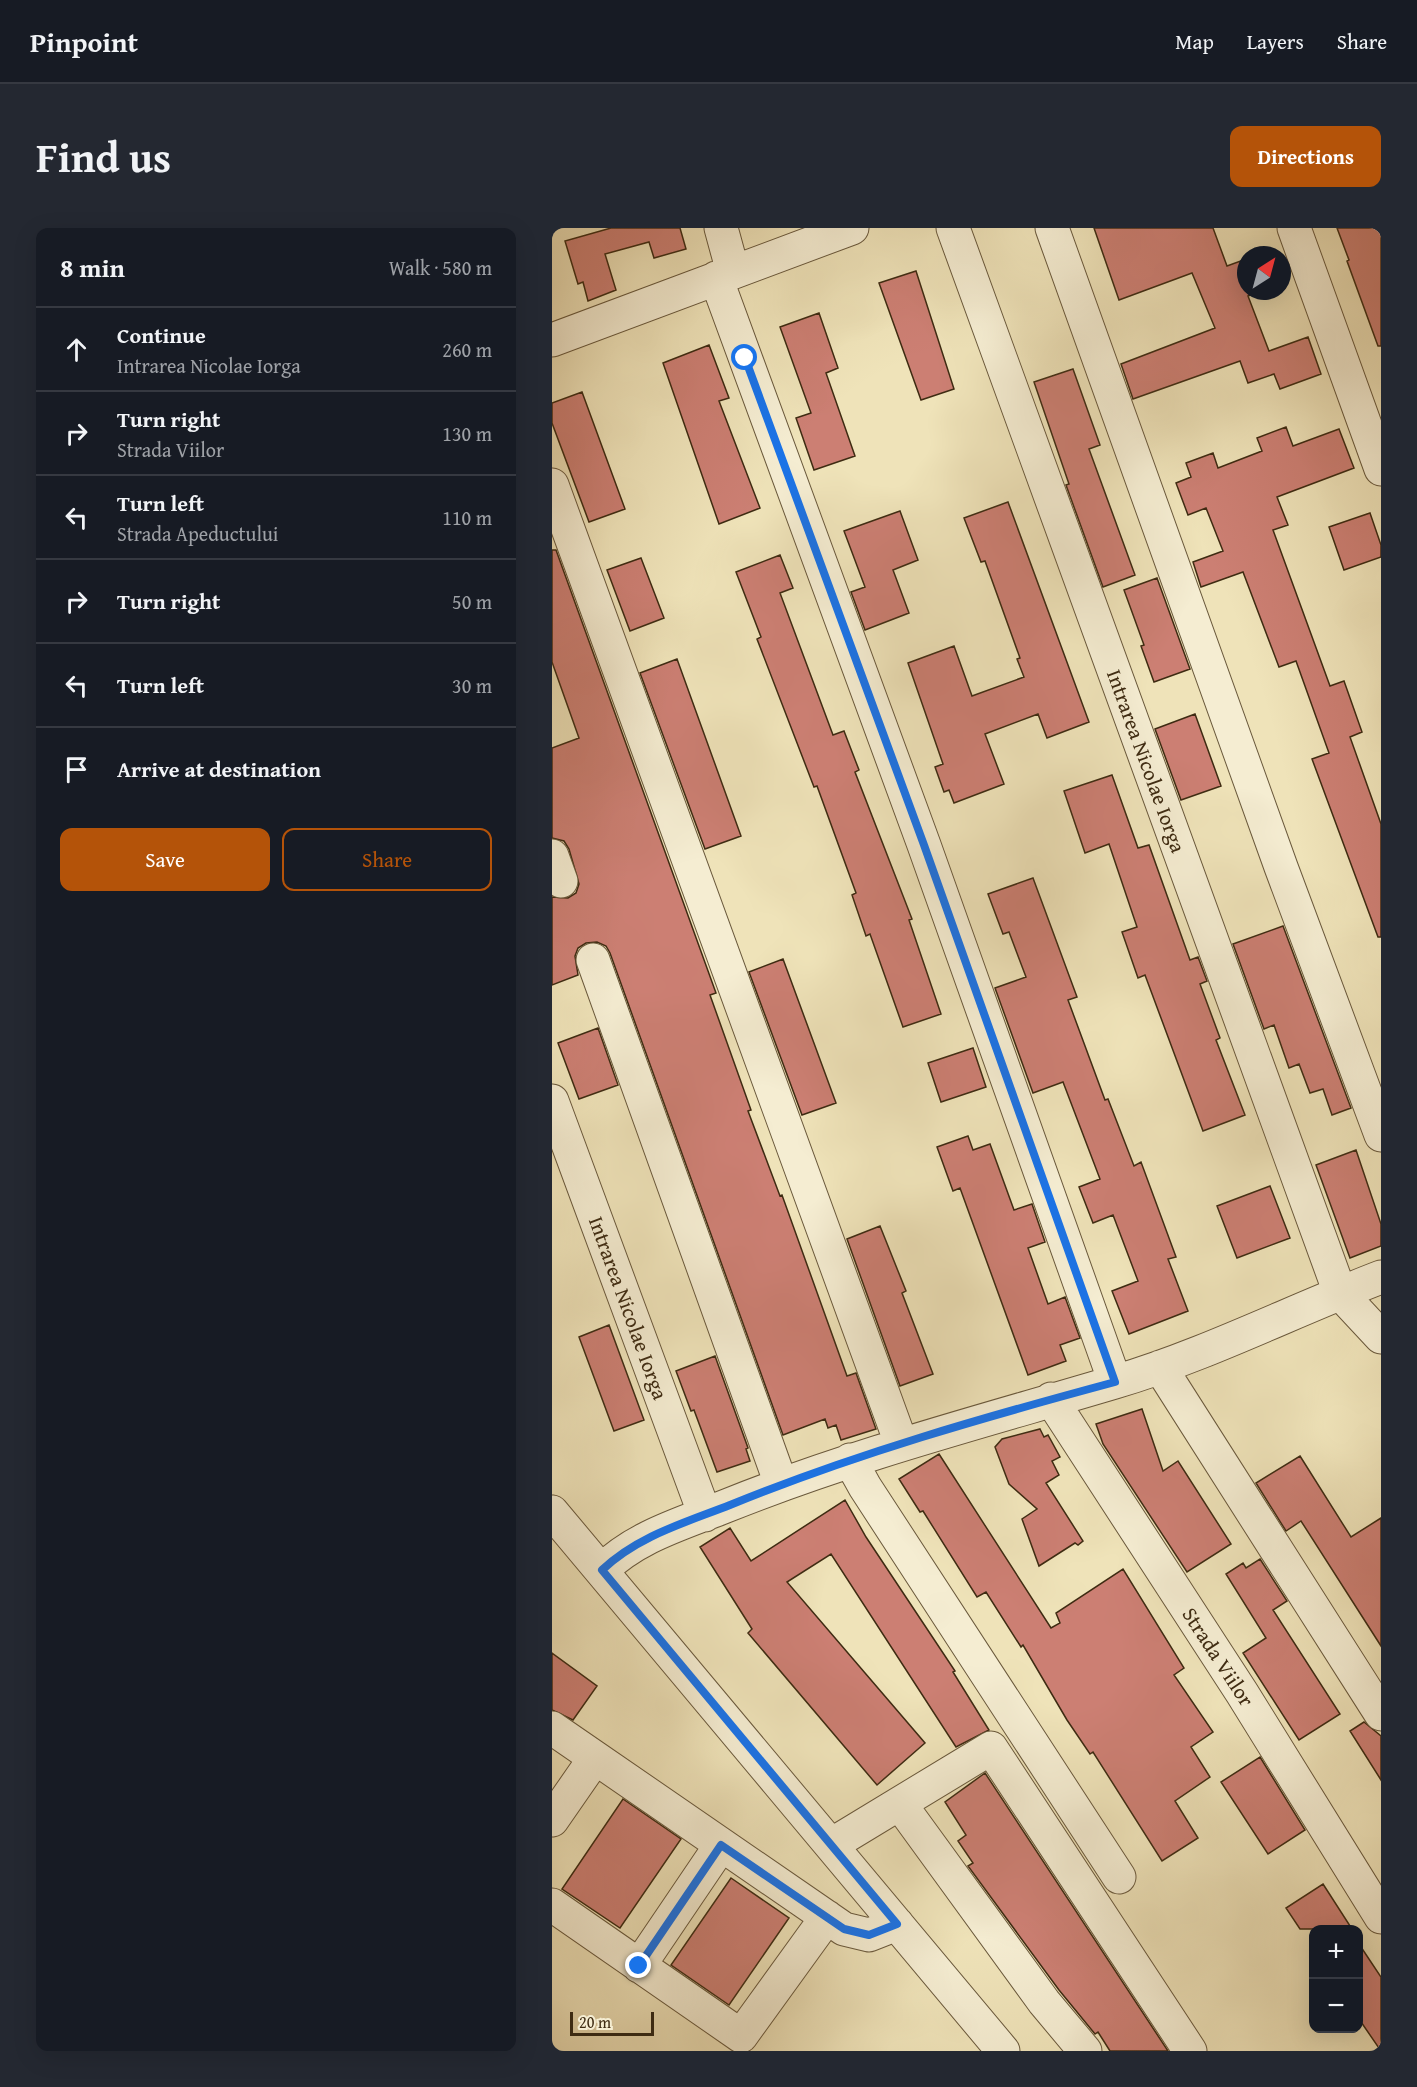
<!DOCTYPE html>
<html lang="en">
<head>
<meta charset="utf-8">
<style>
  body { margin:0; font-family:"Gentium Book Plus",serif; background:#242831; color:#f1f3f6 }
  .controls { position:absolute; right:18px; bottom:18px; display:grid; overflow:hidden; border-radius:12px; box-shadow:0 6px 24px #0002 }
  .controls button { width:54px; height:54px; display:grid; place-items:center; padding:0; border:0; border-bottom:2px solid #363941; background:#171b24; color:#f1f3f6; font:30px sans-serif }
  .compass { position:absolute; left:685px; top:18px; width:54px; height:54px; border-radius:50%; background:#171b24; box-shadow:0 6px 24px #0002; rotate:36deg }
  .scale { position:absolute; left:18px; bottom:15px; width:84px; box-sizing:border-box; padding-left:6px; border:3px solid #3e2b12; border-top:0; font-size:16px; line-height:21px; white-space:nowrap; color:#3e2b12; -webkit-text-stroke:4px #f5edd2; paint-order:stroke }
  .stop { position:absolute; width:18px; height:18px; margin:-14px; border:4px solid #1a73e8; border-radius:50%; background:#fff }
  .stop.end { background:#1a73e8; border-color:#fff; box-shadow:0 2px 6px #0008 }
  .list { margin:0; padding:0; list-style:none }
  h2 { display:flex; justify-content:space-between; align-items:center; height:78px; margin:0; padding:0 24px; font-size:26px }
  h2 small { font-size:20px; font-weight:400; color:#9ea1a6 }
  .list li { display:grid; grid-template-columns:39px 1fr auto; gap:18px; align-items:center; box-sizing:border-box; height:84px; padding:0 24px; border-top:2px solid #363941 }
  .list b { display:block; font-size:22px; white-space:nowrap }
  .list p { margin:0; font-size:20px; white-space:nowrap; color:#9ea1a6 }
  .list em { font-size:20px; font-style:normal; color:#9ea1a6 }
  .actions { display:flex; gap:12px; padding:18px 24px }
  .actions a { flex:1; padding:14px 0; border:2px solid #b45309; border-radius:12px; text-align:center; font-size:21px; color:#b45309 }
  .actions .main { background:#b45309; color:#fff }
  .icon { flex:none; width:33px; height:33px; fill:none; stroke:currentColor; stroke-width:2; stroke-linecap:round; stroke-linejoin:round }
  .map { position:relative; flex:none; width:829px; height:1823px; overflow:hidden; border-radius:12px }
  header { display:flex; align-items:center; gap:36px; box-sizing:border-box; height:84px; padding:0 30px; background:#171b24; border-bottom:2px solid #363941 }
  header strong { font-size:28px }
  nav { display:flex; gap:33px; margin-inline-start:auto; font-size:21px }
  .intro { display:flex; align-items:center; justify-content:space-between; box-sizing:border-box; height:144px; padding:0 36px }
  h1 { margin:0; font-size:42px }
  .button { padding:15px 27px; border-radius:12px; background:#b45309; color:#fff; font-size:21px; font-weight:700 }
  main { display:flex; gap:36px; padding:0 36px }
  aside { flex:1; background:#171b24; border-radius:12px; box-shadow:0 6px 24px #0002 }
  .map>svg:first-child { display:block }
  .building { fill:#cc7f73; stroke:#3e2b12; stroke-width:1.5 }
  .lines { fill:none; stroke-linecap:round; stroke-linejoin:round }
  .minor-casing { stroke:#6a593c; stroke-width:35 }
  .minor { stroke:#f5edd2; stroke-width:33 }
  .route { stroke:#1a73e8; stroke-width:8 }
  .labels { text-anchor:middle; stroke-width:5; stroke-linejoin:round; paint-order:stroke }
  .street-label { font-size:21px; fill:#3e2b12; stroke:#f5edd2 }
</style>
</head>
<body>
<header>
<strong>Pinpoint</strong>
<nav><a>Map</a><a>Layers</a><a>Share</a></nav>
</header>
<div class="intro"><h1>Find us</h1><a class="button">Directions</a></div>
<main>
<aside>
<h2>8 min<small>Walk · 580 m</small></h2>
<ul class="list">
<li><svg class="icon" aria-label="ahead" viewBox="0 0 24 24"><path d="M12 20V5M6 11l6-6 6 6"/></svg><div><b>Continue</b><p>Intrarea Nicolae Iorga</p></div><em>260 m</em></li>
<li><svg class="icon" aria-label="right" viewBox="0 0 24 24"><path d="M7 20v-9h11M14 6l5 5-5 5"/></svg><div><b>Turn right</b><p>Strada Viilor</p></div><em>130 m</em></li>
<li><svg class="icon" aria-label="left" viewBox="0 0 24 24"><path d="M17 20v-9H6M10 6l-5 5 5 5"/></svg><div><b>Turn left</b><p>Strada Apeductului</p></div><em>110 m</em></li>
<li><svg class="icon" aria-label="right" viewBox="0 0 24 24"><path d="M7 20v-9h11M14 6l5 5-5 5"/></svg><div><b>Turn right</b></div><em>50 m</em></li>
<li><svg class="icon" aria-label="left" viewBox="0 0 24 24"><path d="M17 20v-9H6M10 6l-5 5 5 5"/></svg><div><b>Turn left</b></div><em>30 m</em></li>
<li><svg class="icon" aria-label="arrive" viewBox="0 0 24 24"><path d="M6 21V4h12l-3 4 3 4H6"/></svg><div><b>Arrive at destination</b></div></li>
</ul>
<div class="actions"><a class="main">Save</a><a>Share</a></div>
</aside>
<div class="map">
<svg width="829" height="1823" viewBox="0 0 829 1823">
  <rect width="100%" height="100%" fill="#efe3b9"/>
  <filter id="stains"><feTurbulence type="fractalNoise" baseFrequency=".00333" numOctaves="4"/><feColorMatrix values="0 0 0 0 .2 0 0 0 0 .09 0 0 0 0 .02 0 0 0 .5 -.17"/></filter>
  <radialGradient id="worn" r=".72"><stop offset=".6" stop-color="#630" stop-opacity="0"/><stop offset="1" stop-color="#630" stop-opacity=".3"/></radialGradient>
  <path class="building" d="M 59,0 L 128,0 L 134,21 L 102,30 L 97,14 L 53,26 L 64,62 L 36,73 L 31,54 L 26,56 L 13,13 Z
    M 542,0 L 661,0 L 675,38 L 694,31 L 694,63 L 709,63 L 696,68 L 717,123 L 756,109 L 769,146 L 728,161 L 722,146 L 696,155 L 688,133 L 581,171 L 569,136 L 663,100 L 640,45 L 567,72 Z
    M 785,0 L 829,0 L 829,118 L 826,118 L 795,33 L 797,32 Z
    M 364,43 L 402,161 L 369,172 L 327,55 Z
    M 267,85 L 286,140 L 274,145 L 303,228 L 262,242 L 244,190 L 259,185 L 228,99 Z
    M 157,117 L 177,170 L 167,173 L 208,280 L 167,296 L 111,135 Z
    M 521,141 L 548,217 L 537,221 L 583,347 L 551,359 L 514,257 L 517,256 L 482,154 Z
    M 30,164 L 73,281 L 37,294 L 0,195 L 0,175 Z
    M 734,199 L 741,218 L 787,201 L 802,240 L 725,269 L 736,297 L 721,302 L 778,458 L 792,453 L 810,504 L 798,509 L 829,596 L 829,709 L 826,709 L 760,531 L 777,525 L 744,433 L 727,439 L 691,344 L 649,359 L 641,334 L 671,323 L 654,280 L 636,287 L 624,255 L 639,249 L 634,235 L 661,225 L 666,240 L 710,223 L 705,210 Z
    M 456,274 L 537,494 L 495,510 L 486,486 L 433,506 L 452,556 L 402,575 L 397,562 L 392,564 L 383,539 L 391,536 L 356,435 L 402,418 L 420,468 L 472,449 L 465,431 L 468,430 L 433,333 L 429,334 L 412,290 Z
    M 348,283 L 366,332 L 341,342 L 357,385 L 313,402 L 299,364 L 313,359 L 292,303 Z
    M 818,285 L 829,317 L 829,329 L 792,342 L 777,299 Z
    M 0,322 L 4,322 L 164,765 L 158,767 L 199,882 L 196,883 L 228,968 L 230,967 L 295,1148 L 304,1145 L 324,1201 L 289,1212 L 284,1197 L 276,1200 L 273,1191 L 231,1207 L 58,725 L 54,718 L 45,714 L 34,715 L 26,720 L 23,728 L 26,747 L 0,757 L 0,669 L 16,670 L 24,665 L 27,656 L 17,621 L 12,613 L 0,610 L 0,520 L 27,510 L 0,434 Z
    M 228,327 L 241,360 L 228,365 L 281,507 L 292,503 L 307,542 L 303,544 L 360,691 L 357,692 L 389,786 L 351,799 L 318,706 L 314,708 L 300,667 L 304,665 L 265,558 L 262,559 L 205,411 L 209,409 L 184,344 Z
    M 89,330 L 112,390 L 78,403 L 55,342 Z
    M 605,350 L 638,441 L 602,454 L 589,418 L 592,417 L 572,362 Z
    M 125,431 L 189,608 L 153,621 L 88,445 Z
    M 643,486 L 669,558 L 629,572 L 603,501 Z
    M 560,547 L 586,620 L 597,617 L 638,732 L 646,729 L 655,753 L 648,756 L 668,810 L 664,812 L 693,887 L 651,903 L 593,747 L 586,750 L 570,704 L 585,699 L 557,616 L 533,625 L 512,563 Z
    M 481,650 L 525,769 L 516,772 L 553,872 L 556,871 L 582,938 L 589,934 L 624,1029 L 616,1031 L 636,1083 L 577,1106 L 560,1063 L 586,1053 L 561,987 L 541,995 L 527,959 L 548,951 L 511,854 L 481,865 L 443,760 L 474,749 L 457,704 L 451,706 L 436,666 Z
    M 731,698 L 799,880 L 780,887 L 771,861 L 758,865 L 747,836 L 737,840 L 722,797 L 712,801 L 681,716 Z
    M 231,731 L 284,875 L 250,887 L 197,744 Z
    M 46,800 L 66,857 L 27,871 L 6,815 Z
    M 421,820 L 434,859 L 389,874 L 376,835 Z
    M 416,908 L 421,922 L 438,916 L 462,982 L 480,976 L 493,1014 L 476,1020 L 496,1076 L 513,1069 L 528,1110 L 508,1117 L 514,1133 L 476,1147 L 408,960 L 401,963 L 385,919 Z
    M 804,922 L 829,996 L 829,1018 L 798,1030 L 764,937 Z
    M 718,958 L 738,1010 L 685,1030 L 665,978 Z
    M 328,998 L 354,1063 L 350,1065 L 381,1146 L 348,1158 L 295,1011 Z
    M 57,1097 L 92,1192 L 62,1203 L 27,1109 Z
    M 163,1128 L 196,1220 L 194,1221 L 198,1233 L 165,1244 L 142,1182 L 139,1183 L 124,1143 Z
    M 590,1181 L 611,1243 L 626,1233 L 679,1316 L 635,1344 L 551,1216 L 544,1196 Z
    M 488,1201 L 492,1209 L 496,1207 L 508,1229 L 500,1233 L 507,1247 L 494,1255 L 531,1313 L 526,1317 L 523,1315 L 487,1338 L 470,1291 L 485,1281 L 457,1256 L 443,1219 L 450,1211 Z
    M 387,1226 L 499,1400 L 508,1395 L 504,1385 L 571,1341 L 632,1440 L 622,1447 L 661,1504 L 639,1519 L 658,1549 L 623,1573 L 646,1610 L 610,1633 L 541,1524 L 538,1526 L 515,1492 L 471,1417 L 469,1419 L 434,1364 L 425,1369 L 371,1283 L 368,1284 L 347,1251 Z
    M 748,1228 L 799,1309 L 829,1290 L 829,1418 L 749,1293 L 734,1303 L 704,1255 Z
    M 293,1272 L 314,1309 L 403,1443 L 401,1444 L 437,1502 L 404,1519 L 279,1326 L 235,1354 L 373,1515 L 325,1557 L 196,1405 L 200,1401 L 148,1319 L 178,1300 L 199,1333 Z
    M 708,1331 L 735,1373 L 721,1382 L 788,1486 L 747,1512 L 691,1425 L 714,1410 L 674,1346 L 691,1335 L 694,1340 Z
    M 0,1425 L 45,1458 L 21,1492 L 0,1482 Z
    M 812,1494 L 829,1508 L 829,1552 L 798,1503 Z
    M 708,1529 L 753,1602 L 716,1626 L 669,1554 Z
    M 433,1545 L 616,1823 L 558,1823 L 546,1804 L 543,1806 L 507,1762 L 416,1638 L 421,1635 L 406,1613 L 414,1607 L 393,1574 Z
    M 71,1571 L 129,1611 L 68,1700 L 10,1661 Z
    M 179,1650 L 237,1690 L 177,1777 L 119,1737 Z
    M 771,1656 L 800,1701 L 748,1701 L 734,1680 Z
    M 807,1716 L 829,1749 L 829,1823 L 807,1791 Z"/>
  <g class="lines">
    <g class="minor-casing">
      <path id="minor" d="M 169,0 L 181,44
        M 401,0 L 788,1065 L 829,1109
        M 500,0 L 729,639 L 829,907
        M 742,0 L 829,241
        M 164,50 L 372,617 L 563,1154
        M 0,112 L 300,0
        M 0,257 L 349,1215
        M 0,628 L 9,653
        M 41,732 L 229,1256
        M 0,873 L 153,1287
        M 608,1139 L 829,1486
        M 499,1171 L 690,1465 L 829,1689
        M 298,1232 L 313,1259 L 567,1649
        M 0,1284 L 451,1823
        M 50,1342 C 85,1308 129,1296 174,1278 C 301,1227 432,1193 563,1154 C 654,1127 740,1083 829,1049
        M 0,1500 L 292,1701 L 317,1707 L 345,1696
        M 348,1576 L 492,1774 L 533,1823
        M 0,1592 L 43,1530
        M 279,1617 L 439,1520 L 638,1823
        M 0,1677 L 189,1808 L 275,1689
        M 87,1738 L 169,1617"/>
    </g>
    <use href="#minor" class="minor"/>
  </g>
  <g class="lines">
    <path class="route" d="M 87,1738 L 169,1617 L 292,1701 L 317,1707 L 345,1696 L 50,1342 C 86,1308 132,1295 178,1277 C 303,1226 433,1189 563,1154 L 372,617 L 193,130"/>
  </g>
  <g class="labels">
    <g class="street-label">
      <text transform="translate(594 533) rotate(70)" y="7">Intrarea Nicolae Iorga</text>
      <text transform="translate(76 1080) rotate(70)" y="7">Intrarea Nicolae Iorga</text>
      <text transform="translate(666 1429) rotate(57)" y="7">Strada Viilor</text>
    </g>
  </g>
  <rect width="100%" height="100%" filter="url(#stains)"/>
  <rect width="100%" height="100%" fill="url(#worn)"/>
</svg>
<div class="controls">
<button>+</button>
<button>−</button>
</div>
<svg class="compass" viewBox="-18 -18 36 36"><path d="M0-13l5 13h-10z" fill="#e53935"/><path d="M0 13l5-13h-10z" fill="#9ea1a6"/></svg>
<div class="scale">20 m</div>
<div class="stop" style="left:193px;top:130px"></div>
<div class="stop end" style="left:87px;top:1738px"></div>
</div>
</main>
</body>
</html>
